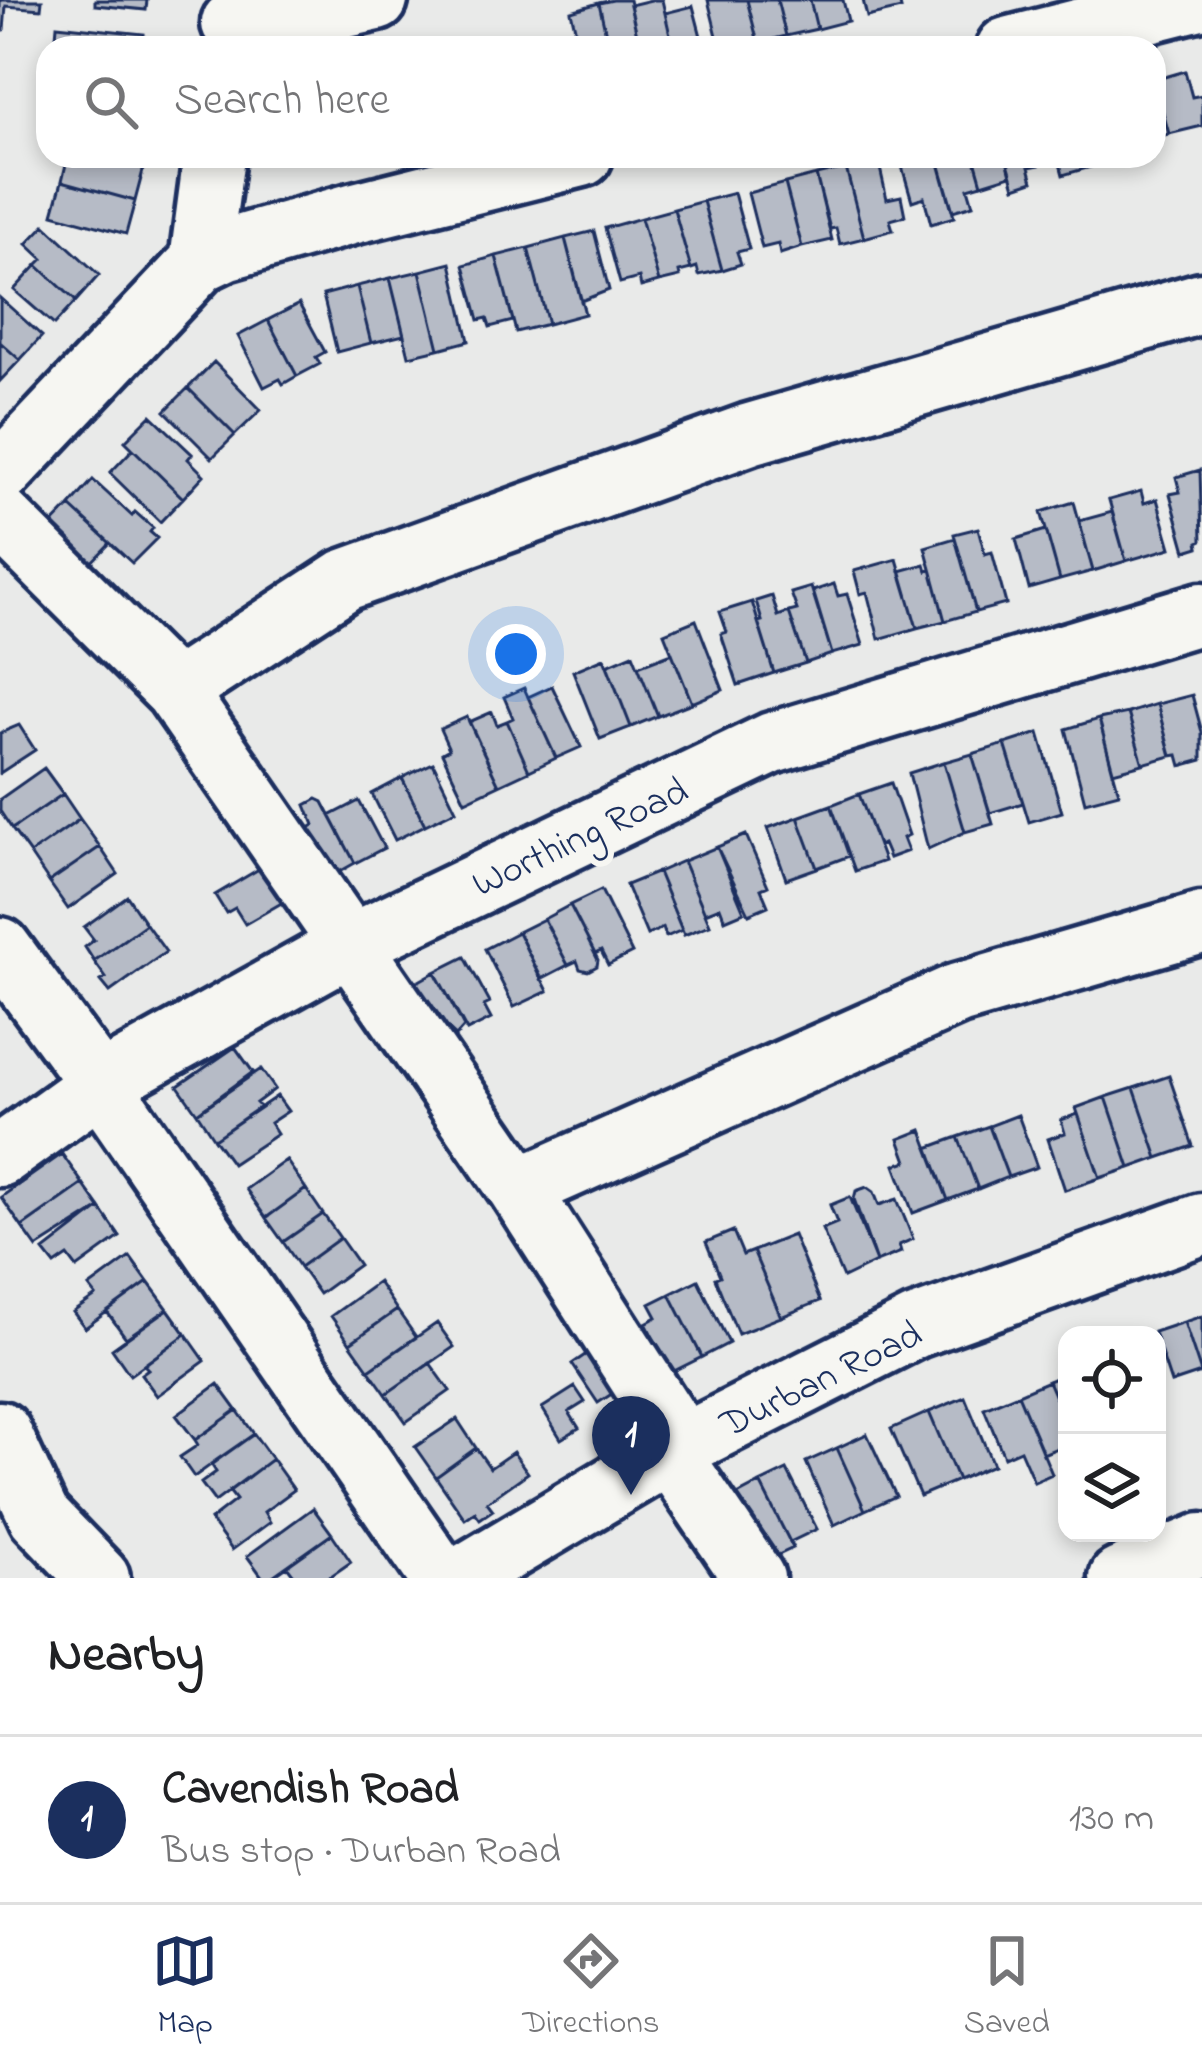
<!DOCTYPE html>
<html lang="en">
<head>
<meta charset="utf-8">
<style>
  body { margin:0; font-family:"Indie Flower",sans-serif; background:#f2f2f2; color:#202124 }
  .controls { position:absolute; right:36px; bottom:36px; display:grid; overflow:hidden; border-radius:24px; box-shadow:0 6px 18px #0003 }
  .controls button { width:108px; height:108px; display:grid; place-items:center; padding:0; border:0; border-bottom:3px solid #e0e0e0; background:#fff; color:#202124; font:60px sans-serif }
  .you { position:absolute; left:516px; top:654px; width:42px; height:42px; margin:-30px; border:9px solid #fff; border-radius:50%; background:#1a73e8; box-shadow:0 0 0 18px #1a73e833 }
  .badge { display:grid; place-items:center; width:78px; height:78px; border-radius:50%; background:#1b2f5e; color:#fff; font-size:39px; font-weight:700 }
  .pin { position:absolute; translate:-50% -99px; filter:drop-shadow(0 3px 6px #0008) }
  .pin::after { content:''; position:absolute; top:63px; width:42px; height:36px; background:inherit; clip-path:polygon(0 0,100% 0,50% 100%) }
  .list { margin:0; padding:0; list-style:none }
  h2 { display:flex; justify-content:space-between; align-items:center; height:156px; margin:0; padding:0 48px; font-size:51px }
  h2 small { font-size:39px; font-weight:400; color:#757577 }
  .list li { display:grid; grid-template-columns:78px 1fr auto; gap:36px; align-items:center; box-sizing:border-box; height:168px; padding:0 48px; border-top:3px solid #e0e0e0 }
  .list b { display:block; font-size:45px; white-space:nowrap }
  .list p { margin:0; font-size:39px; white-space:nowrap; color:#757577 }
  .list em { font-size:39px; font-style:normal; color:#757577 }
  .icon { flex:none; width:66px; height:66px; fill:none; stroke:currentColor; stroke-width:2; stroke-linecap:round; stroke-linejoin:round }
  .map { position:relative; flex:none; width:1202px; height:1578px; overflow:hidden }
  .search { position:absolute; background:#fff; box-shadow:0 6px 18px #0003; left:36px; right:36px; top:36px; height:132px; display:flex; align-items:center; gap:30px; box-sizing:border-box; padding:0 42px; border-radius:36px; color:#757577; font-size:45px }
  .sheet { height:324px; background:#fff }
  nav { display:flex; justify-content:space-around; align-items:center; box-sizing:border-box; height:168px; border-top:3px solid #e0e0e0; background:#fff; font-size:33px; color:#757577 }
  nav a { display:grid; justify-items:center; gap:6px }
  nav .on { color:#1b2f5e }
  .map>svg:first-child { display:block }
  .building { fill:#b6bbc6; stroke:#1b2f5e; stroke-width:3 }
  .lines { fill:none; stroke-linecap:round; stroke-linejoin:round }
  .minor-casing { stroke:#1b2f5e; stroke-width:69 }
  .minor { stroke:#f6f6f2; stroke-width:60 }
  .labels { text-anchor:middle; stroke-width:12; stroke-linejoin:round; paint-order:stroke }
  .street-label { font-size:39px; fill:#1b2f5e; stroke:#f6f6f2 }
</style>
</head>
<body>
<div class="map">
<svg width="1202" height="1578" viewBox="0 0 1202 1578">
  <rect width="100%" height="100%" fill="#e9eae9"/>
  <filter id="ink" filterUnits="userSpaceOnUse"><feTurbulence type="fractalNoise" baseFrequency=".00833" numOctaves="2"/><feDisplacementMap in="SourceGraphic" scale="24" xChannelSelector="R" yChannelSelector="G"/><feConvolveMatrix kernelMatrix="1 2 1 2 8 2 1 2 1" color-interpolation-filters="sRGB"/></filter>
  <g filter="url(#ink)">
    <path class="building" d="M 0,0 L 42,0 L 41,9 L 6,6 L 4,30 L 0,30 Z
      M 95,0 L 147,0 L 146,10 L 95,5 Z
      M 613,0 L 629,0 L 640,48 L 609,48 L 599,3 Z
      M 651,0 L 662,0 L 673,48 L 640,48 L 630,5 Z
      M 708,0 L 747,0 L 758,43 L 720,48 Z
      M 747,0 L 777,0 L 786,36 L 758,43 Z
      M 777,0 L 810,0 L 817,29 L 786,36 Z
      M 810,0 L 843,0 L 848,21 L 817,29 Z
      M 863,0 L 899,0 L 901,9 L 867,17 Z
      M 599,3 L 609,48 L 568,48 L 566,40 L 577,37 L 571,11 Z
      M 693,6 L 704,48 L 673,48 L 665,13 Z
      M 57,25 L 144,34 L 143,48 L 55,48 Z
      M 1185,71 L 1192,97 L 1202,95 L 1202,126 L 1169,134 L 1154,80 Z
      M 1154,80 L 1169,134 L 1154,138 Z
      M 68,156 L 104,156 L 144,167 L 135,201 L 62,181 Z
      M 899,156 L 937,156 L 954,217 L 931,224 L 924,197 L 912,201 Z
      M 937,156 L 974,156 L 982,184 L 968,188 L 973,205 L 953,211 Z
      M 974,156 L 1006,156 L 1011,175 L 982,184 Z
      M 1006,156 L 1037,156 L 1039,165 L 1029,167 L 1033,181 L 1015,187 Z
      M 1058,156 L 1106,156 L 1108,162 L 1063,175 Z
      M 878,159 L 887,199 L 901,196 L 905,216 L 890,220 L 893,230 L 864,238 L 846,168 Z
      M 846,168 L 864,238 L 840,244 L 836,228 L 830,229 L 816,175 Z
      M 816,175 L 832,240 L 802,247 L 785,183 Z
      M 62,181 L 135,201 L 126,234 L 53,214 Z
      M 785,183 L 802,247 L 780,254 L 778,244 L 762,248 L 748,193 Z
      M 734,193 L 749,249 L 737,252 L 741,264 L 722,270 L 703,201 Z
      M 703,201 L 722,270 L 699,275 L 697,267 L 691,269 L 674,209 Z
      M 674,209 L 691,269 L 679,272 L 680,277 L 659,282 L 641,218 Z
      M 641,218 L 659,282 L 641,287 L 639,278 L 620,283 L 605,228 Z
      M 45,225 L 99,275 L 76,301 L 37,265 L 43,259 L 27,244 Z
      M 594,231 L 609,290 L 581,301 L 565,238 Z
      M 565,238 L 585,314 L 548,324 L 528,248 Z
      M 528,248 L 548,324 L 516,332 L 496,256 Z
      M 496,256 L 513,321 L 490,327 L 487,318 L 479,320 L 464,265 Z
      M 451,263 L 469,341 L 439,349 L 420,271 Z
      M 37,265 L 76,301 L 54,325 L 14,290 Z
      M 420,271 L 439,349 L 409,356 L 390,278 Z
      M 390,278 L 404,335 L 371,343 L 357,286 Z
      M 357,286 L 371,343 L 337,352 L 323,295 Z
      M 0,298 L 42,336 L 20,360 L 0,342 Z
      M 299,304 L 325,352 L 316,357 L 320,364 L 297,376 L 268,320 Z
      M 268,320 L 297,376 L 283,384 L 280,379 L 264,387 L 238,336 Z
      M 0,342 L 20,360 L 0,381 Z
      M 214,362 L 261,410 L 235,435 L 188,388 Z
      M 188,388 L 235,435 L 212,458 L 165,411 Z
      M 151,415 L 192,454 L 188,459 L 204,475 L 183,498 L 125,441 Z
      M 133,449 L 183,498 L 160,522 L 110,473 Z
      M 1200,470 L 1202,540 L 1198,542 L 1199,547 L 1186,551 L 1170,494 L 1180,492 L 1176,477 Z
      M 93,480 L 132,516 L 135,512 L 153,528 L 150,532 L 157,538 L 132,563 L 70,506 Z
      M 1141,491 L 1144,503 L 1157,499 L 1171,548 L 1126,561 L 1109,500 Z
      M 1074,502 L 1093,571 L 1060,580 L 1041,512 Z
      M 70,506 L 110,543 L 86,568 L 46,531 Z
      M 1112,512 L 1126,561 L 1093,571 L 1079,521 Z
      M 978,528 L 985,554 L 992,552 L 1006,604 L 976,612 L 954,534 Z
      M 1046,530 L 1060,580 L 1029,589 L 1016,539 Z
      M 955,538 L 976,612 L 945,621 L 925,547 Z
      M 897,559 L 917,628 L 879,639 L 867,592 L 860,594 L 854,571 Z
      M 925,564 L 927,571 L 931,569 L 945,621 L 917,628 L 900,571 Z
      M 834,584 L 838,596 L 847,594 L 863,645 L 832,654 L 813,591 Z
      M 811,587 L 832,654 L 806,663 L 789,612 L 797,610 L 791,593 Z
      M 772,596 L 778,616 L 789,612 L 806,663 L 774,673 L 758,622 L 762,621 L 756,601 Z
      M 752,602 L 774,673 L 738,685 L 721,634 L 727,632 L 720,612 Z
      M 696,620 L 723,690 L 692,703 L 664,633 Z
      M 672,653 L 692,703 L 658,716 L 638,666 Z
      M 633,654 L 658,716 L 631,727 L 607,665 Z
      M 604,658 L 631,727 L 600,739 L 573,671 Z
      M 552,686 L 581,747 L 556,758 L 528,697 Z
      M 524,688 L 556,758 L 529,771 L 507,721 L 513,718 L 504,697 Z
      M 1192,695 L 1202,732 L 1202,760 L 1181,766 L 1178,755 L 1171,756 L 1157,704 Z
      M 1157,704 L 1171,756 L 1143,764 L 1128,713 Z
      M 492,712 L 497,725 L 507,721 L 529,771 L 499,785 L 469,722 Z
      M 1128,713 L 1143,764 L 1113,772 L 1099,719 Z
      M 467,717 L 499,785 L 465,801 L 442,753 L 449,749 L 440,729 Z
      M 1099,719 L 1119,793 L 1085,802 L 1066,729 Z
      M 19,725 L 35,750 L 0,773 L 0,733 Z
      M 1039,733 L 1062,812 L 1029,822 L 1005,744 Z
      M 1005,744 L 1023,803 L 990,813 L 972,754 Z
      M 972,754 L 993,824 L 965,832 L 944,762 Z
      M 944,762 L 965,832 L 928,849 L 909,773 Z
      M 433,763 L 456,810 L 425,825 L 402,778 Z
      M 44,768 L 63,794 L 12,829 L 0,811 L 0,799 Z
      M 402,778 L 425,825 L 395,840 L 372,794 Z
      M 891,783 L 909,835 L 903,838 L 908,851 L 889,858 L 883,844 L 878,846 L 859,794 Z
      M 63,794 L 80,819 L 30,854 L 12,829 Z
      M 859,794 L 884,861 L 855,871 L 831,805 Z
      M 317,799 L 323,802 L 355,863 L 325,880 L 301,833 L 314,825 L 306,805 Z
      M 359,801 L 384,848 L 355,863 L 330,816 Z
      M 831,805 L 849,856 L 817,868 L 798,817 Z
      M 798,817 L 817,868 L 786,879 L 768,828 Z
      M 80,819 L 100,847 L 49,882 L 30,854 Z
      M 746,835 L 768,886 L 761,889 L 768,906 L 749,914 L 717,847 Z
      M 100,847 L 118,874 L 68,909 L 49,882 Z
      M 717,847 L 744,912 L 725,920 L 720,907 L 705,913 L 683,861 Z
      M 683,861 L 710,925 L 684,935 L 658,872 Z
      M 264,866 L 285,901 L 245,924 L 235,908 L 226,913 L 215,895 Z
      M 658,872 L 682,930 L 666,937 L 663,928 L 647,935 L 626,885 Z
      M 601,890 L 632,953 L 608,965 L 601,951 L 595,954 L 570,905 Z
      M 127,896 L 146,924 L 94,961 L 85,947 L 94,940 L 84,927 Z
      M 570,905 L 598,960 L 597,966 L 588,971 L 580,969 L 577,961 L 568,965 L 544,919 Z
      M 544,919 L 568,965 L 541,979 L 518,932 Z
      M 146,924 L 166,952 L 110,992 L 101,981 L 106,978 L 94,961 Z
      M 518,932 L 548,991 L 514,1007 L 485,949 Z
      M 465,957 L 490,1003 L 484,1006 L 491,1019 L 467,1031 L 435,972 Z
      M 435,972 L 464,1027 L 456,1036 L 445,1026 L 429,1035 L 405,989 Z
      M 235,1047 L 253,1072 L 197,1113 L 178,1086 Z
      M 261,1069 L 275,1089 L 256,1103 L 260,1107 L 214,1139 L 197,1113 Z
      M 1169,1076 L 1193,1146 L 1158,1158 L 1134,1088 Z
      M 1134,1088 L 1158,1158 L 1130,1168 L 1106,1097 Z
      M 277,1096 L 288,1111 L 270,1123 L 277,1134 L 232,1164 L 214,1139 Z
      M 1106,1097 L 1130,1168 L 1100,1178 L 1076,1108 Z
      M 1078,1114 L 1100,1178 L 1065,1190 L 1048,1139 L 1065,1133 L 1061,1120 Z
      M 1018,1115 L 1037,1167 L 1008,1177 L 989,1126 Z
      M 989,1126 L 1008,1177 L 978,1189 L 958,1137 Z
      M 922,1130 L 948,1200 L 913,1213 L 895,1165 L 907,1161 L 899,1139 Z
      M 958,1137 L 978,1189 L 948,1200 L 928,1148 Z
      M 62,1154 L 83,1184 L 22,1227 L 1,1197 Z
      M 286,1160 L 306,1189 L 266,1218 L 246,1189 Z
      M 83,1184 L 100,1208 L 37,1248 L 22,1227 Z
      M 867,1187 L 874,1192 L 879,1205 L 897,1199 L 913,1239 L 899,1245 L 901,1252 L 876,1262 L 854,1199 L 856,1191 Z
      M 306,1189 L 323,1214 L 283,1242 L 266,1218 Z
      M 850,1197 L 876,1262 L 843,1278 L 822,1229 L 837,1223 L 830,1205 Z
      M 100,1208 L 120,1237 L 77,1268 L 68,1256 L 55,1265 L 44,1251 Z
      M 323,1214 L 340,1238 L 300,1267 L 283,1242 Z
      M 733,1231 L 743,1255 L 753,1251 L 781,1317 L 738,1334 L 715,1278 L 720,1276 L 706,1242 Z
      M 793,1235 L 820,1301 L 781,1317 L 753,1251 Z
      M 340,1238 L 359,1265 L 319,1294 L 300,1267 Z
      M 130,1257 L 148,1282 L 85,1328 L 73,1312 L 96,1296 L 89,1287 Z
      M 698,1280 L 729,1343 L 702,1357 L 670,1294 Z
      M 148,1282 L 168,1309 L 126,1338 L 107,1312 Z
      M 378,1282 L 397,1310 L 350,1343 L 331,1316 Z
      M 670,1294 L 702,1357 L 670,1373 L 646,1323 L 657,1317 L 650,1304 Z
      M 168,1309 L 186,1334 L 130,1375 L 112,1349 Z
      M 397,1310 L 416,1337 L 369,1370 L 350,1343 Z
      M 1202,1316 L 1202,1373 L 1201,1373 L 1184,1322 Z
      M 1184,1322 L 1201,1373 L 1171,1383 L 1154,1332 Z
      M 437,1323 L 454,1347 L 386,1394 L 369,1370 Z
      M 186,1334 L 205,1361 L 157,1396 L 141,1374 L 148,1369 L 144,1365 Z
      M 601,1344 L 627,1384 L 598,1403 L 572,1364 Z
      M 430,1363 L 450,1391 L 406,1422 L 386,1394 Z
      M 1067,1373 L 1067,1425 L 1048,1381 Z
      M 1048,1381 L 1067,1425 L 1067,1444 L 1043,1454 L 1018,1394 Z
      M 218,1384 L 237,1410 L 195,1440 L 176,1415 Z
      M 575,1387 L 585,1402 L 569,1412 L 579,1428 L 561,1439 L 542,1408 Z
      M 1018,1394 L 1052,1474 L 1034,1482 L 1020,1450 L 1004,1457 L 984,1408 Z
      M 965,1397 L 993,1465 L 958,1480 L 929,1412 Z
      M 237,1410 L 254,1434 L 194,1477 L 180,1457 L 198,1445 L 195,1440 Z
      M 929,1412 L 958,1480 L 920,1496 L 891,1429 Z
      M 457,1419 L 476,1448 L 436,1477 L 415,1447 Z
      M 254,1434 L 272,1459 L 215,1502 L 201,1483 L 216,1472 L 211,1464 Z
      M 867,1434 L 896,1496 L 865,1510 L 837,1448 Z
      M 476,1448 L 490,1468 L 513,1452 L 528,1473 L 487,1502 L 493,1510 L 480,1519 L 475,1512 L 465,1519 L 436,1477 Z
      M 837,1448 L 865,1510 L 834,1525 L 806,1462 Z
      M 272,1459 L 294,1490 L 264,1512 L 270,1522 L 232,1550 L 210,1520 L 236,1500 L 229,1491 Z
      M 787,1470 L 817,1529 L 790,1542 L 760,1483 Z
      M 760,1483 L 793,1548 L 774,1557 L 765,1540 L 754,1547 L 730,1499 Z
      M 313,1508 L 332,1534 L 270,1578 L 263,1578 L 247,1556 Z
      M 332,1534 L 351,1562 L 328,1578 L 296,1578 L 287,1566 Z"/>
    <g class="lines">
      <g class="minor-casing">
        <path id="minor" d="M 232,23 L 284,21 L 377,0
          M 1007,48 L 1196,0
          M 200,262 L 214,156
          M 0,474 L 200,262 L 225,250 L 355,213 L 582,156
          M 0,517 L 175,691 L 519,1189 L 683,1445
          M 175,691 L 345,580 L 750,434 L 1202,303
          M 0,948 L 100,1084 L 441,1578
          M 0,1156 L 100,1084 L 352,944 L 772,743 L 1202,613
          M 519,1189 L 958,994 L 1202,923
          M 0,1432 L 39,1516 L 99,1578
          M 670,1454 L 754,1578
          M 460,1578 L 683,1445 L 916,1327 L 1202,1224
          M 1120,1578 L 1202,1544"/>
      </g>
      <use href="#minor" class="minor"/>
    </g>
  </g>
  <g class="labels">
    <g class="street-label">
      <text transform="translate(579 835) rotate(-25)" y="14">Worthing Road</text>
      <text transform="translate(820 1377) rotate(-26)" y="14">Durban Road</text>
    </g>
  </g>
</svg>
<div class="controls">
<button><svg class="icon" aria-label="locate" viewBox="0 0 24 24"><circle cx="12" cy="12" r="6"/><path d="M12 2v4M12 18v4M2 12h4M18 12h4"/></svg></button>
<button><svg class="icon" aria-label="layers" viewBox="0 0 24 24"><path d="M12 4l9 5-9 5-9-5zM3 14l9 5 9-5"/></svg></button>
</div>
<div class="you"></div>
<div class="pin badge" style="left:631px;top:1495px">1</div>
<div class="search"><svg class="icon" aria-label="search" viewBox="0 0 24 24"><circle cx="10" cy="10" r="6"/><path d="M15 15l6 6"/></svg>Search here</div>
</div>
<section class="sheet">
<h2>Nearby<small></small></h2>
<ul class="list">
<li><span class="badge">1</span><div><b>Cavendish Road</b><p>Bus stop · Durban Road</p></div><em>130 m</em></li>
</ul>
</section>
<nav>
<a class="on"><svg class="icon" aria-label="map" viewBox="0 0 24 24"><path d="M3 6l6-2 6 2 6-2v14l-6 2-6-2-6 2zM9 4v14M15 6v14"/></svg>Map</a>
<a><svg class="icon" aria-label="directions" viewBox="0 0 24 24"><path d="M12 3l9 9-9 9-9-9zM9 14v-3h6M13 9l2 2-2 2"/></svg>Directions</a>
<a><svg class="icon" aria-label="saved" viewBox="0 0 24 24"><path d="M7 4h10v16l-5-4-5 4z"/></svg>Saved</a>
</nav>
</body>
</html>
